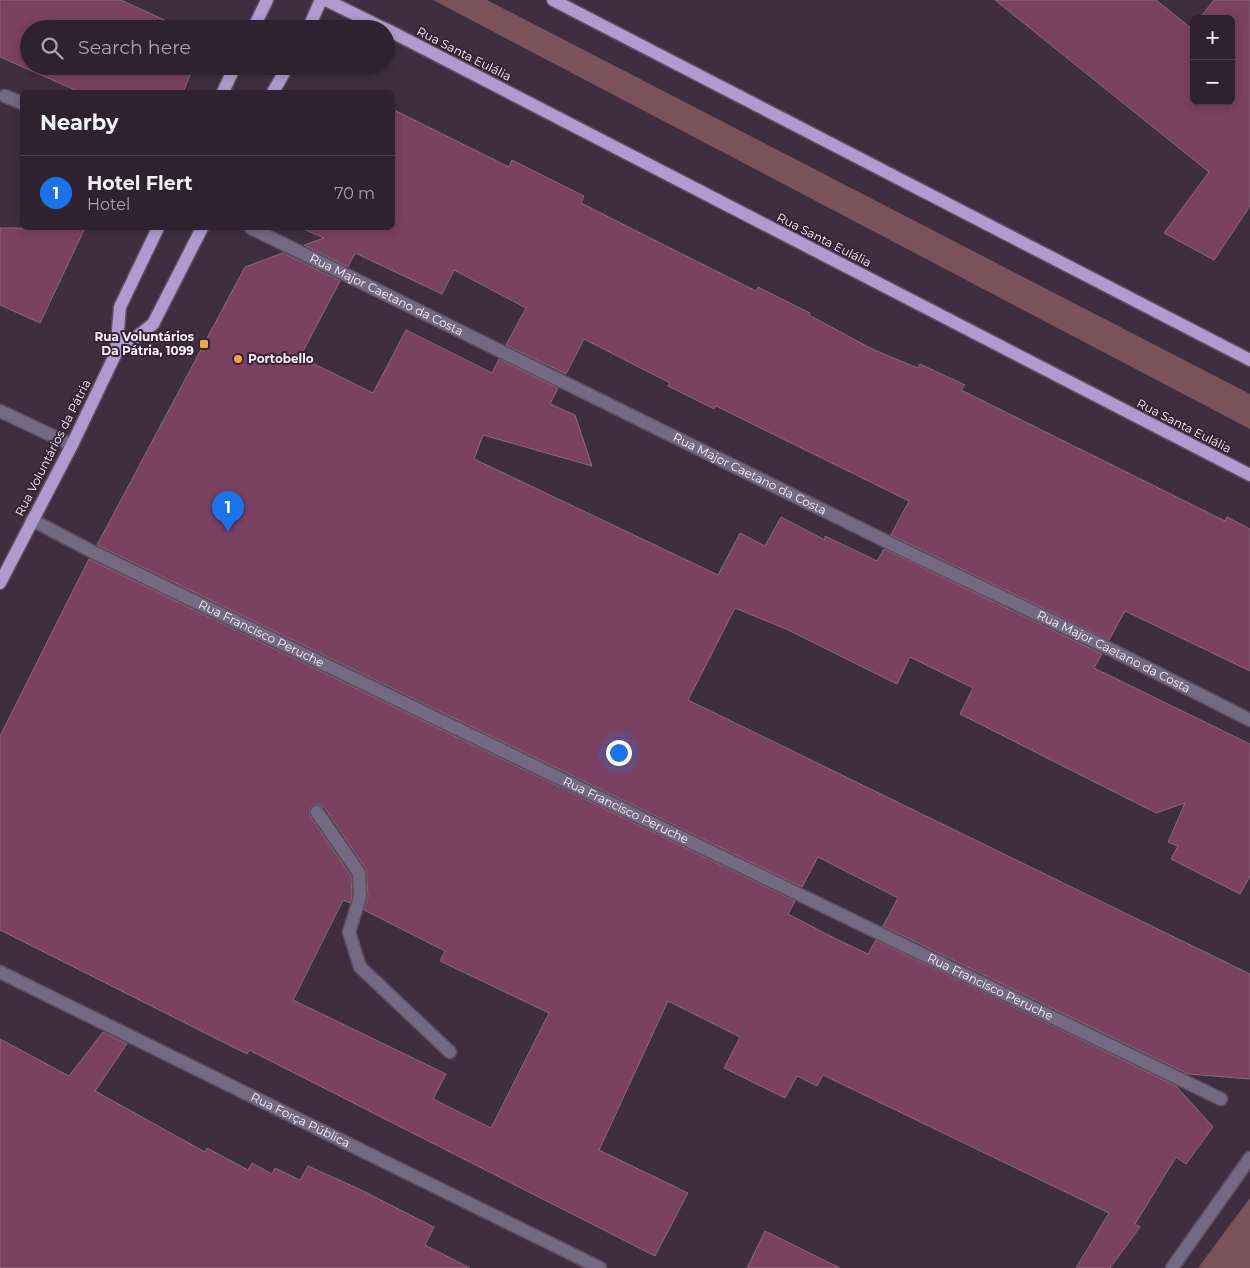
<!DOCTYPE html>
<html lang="en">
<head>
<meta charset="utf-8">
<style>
  body { margin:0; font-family:Montserrat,sans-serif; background:#3b2f3c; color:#f1f3f6 }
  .controls { position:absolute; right:15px; top:15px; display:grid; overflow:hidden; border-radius:8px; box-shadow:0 2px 8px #0003 }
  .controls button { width:45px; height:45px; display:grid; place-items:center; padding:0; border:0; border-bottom:1px solid #4a3f4c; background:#2f2230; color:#f1f3f6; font:25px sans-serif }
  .you { position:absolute; left:618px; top:752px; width:18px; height:18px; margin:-12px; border:4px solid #fff; border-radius:50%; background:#1a73e8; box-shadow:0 0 0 8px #1a73e833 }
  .badge { display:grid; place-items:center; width:32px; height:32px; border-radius:50%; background:#1a73e8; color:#fff; font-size:16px; font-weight:700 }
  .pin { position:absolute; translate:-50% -41px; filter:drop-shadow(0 1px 2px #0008) }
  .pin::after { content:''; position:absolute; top:26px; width:18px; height:15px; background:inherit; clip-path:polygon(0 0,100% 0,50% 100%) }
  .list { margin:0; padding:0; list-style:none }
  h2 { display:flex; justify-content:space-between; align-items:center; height:65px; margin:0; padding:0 20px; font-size:21px }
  h2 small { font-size:16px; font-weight:400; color:#a7a4ab }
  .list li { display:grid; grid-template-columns:32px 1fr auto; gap:15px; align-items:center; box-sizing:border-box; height:75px; padding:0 20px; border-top:1px solid #4a3f4c }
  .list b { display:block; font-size:19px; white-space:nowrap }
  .list p { margin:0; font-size:16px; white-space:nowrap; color:#a7a4ab }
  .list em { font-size:16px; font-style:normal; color:#a7a4ab }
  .icon { flex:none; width:28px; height:28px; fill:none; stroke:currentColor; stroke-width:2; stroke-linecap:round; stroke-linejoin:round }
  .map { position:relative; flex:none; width:1250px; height:1268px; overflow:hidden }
  .search { position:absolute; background:#2f2230; box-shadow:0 2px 8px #0003; left:20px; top:20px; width:375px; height:55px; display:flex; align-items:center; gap:12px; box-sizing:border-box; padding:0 18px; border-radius:28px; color:#a7a4ab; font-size:19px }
  .panel { position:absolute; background:#2f2230; box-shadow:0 2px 8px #0003; left:20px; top:90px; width:375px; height:140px; border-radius:8px }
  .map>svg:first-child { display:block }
  .green { fill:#7a5259 }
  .building { fill:#7a4161; stroke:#866c79; fill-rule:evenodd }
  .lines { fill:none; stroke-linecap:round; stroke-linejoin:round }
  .minor-casing { stroke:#5d4d5e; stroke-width:15 }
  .major-casing { stroke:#5d4d5e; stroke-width:15 }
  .minor { stroke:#736982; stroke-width:12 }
  .major { stroke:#b09bce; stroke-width:12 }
  .poi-dot { fill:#efa73e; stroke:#342435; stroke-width:2 }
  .labels { text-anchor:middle; stroke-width:4; stroke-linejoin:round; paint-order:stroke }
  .street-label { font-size:12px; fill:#fbf0fb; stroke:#342435 }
  .poi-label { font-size:12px; font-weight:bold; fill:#fbf0fb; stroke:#342435; text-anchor:end }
</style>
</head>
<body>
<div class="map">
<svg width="1250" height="1268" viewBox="0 0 1250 1268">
  <rect width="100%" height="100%" fill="#3f2e40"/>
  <path class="green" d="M 433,0 L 487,0 L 1250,394 L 1250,429 Z
    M 1250,1198 L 1250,1268 L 1198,1268 Z"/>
  <path class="building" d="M 0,0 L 121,0 L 184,29 L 29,29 L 29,66 L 194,66 L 183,92 L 80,92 L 0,57 Z
    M 995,0 L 1156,0 L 1191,28 L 1194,25 L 1194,101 L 1231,101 L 1231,19 L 1199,19 L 1214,0 L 1250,0 L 1250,206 L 1214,260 L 1164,233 L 1209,172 Z
    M 392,109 L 509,167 L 512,160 L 584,196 L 581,203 L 666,246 L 756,291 L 758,287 L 810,313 L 809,315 L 872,349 L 918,368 L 920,364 L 965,385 L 961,390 L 1225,521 L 1227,517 L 1250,529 L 1250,671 L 1125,611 L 1109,640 L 891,535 L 909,501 L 716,406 L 714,409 L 668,386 L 670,383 L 584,339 L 566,374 L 506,345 L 526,308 L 454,270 L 442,294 L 355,253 L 348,267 L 304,245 L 324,238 L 301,228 L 392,228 Z
    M 0,228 L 85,228 L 40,323 L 0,305 Z
    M 283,253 L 340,281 L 300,357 L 373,393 L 406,330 L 492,373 L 499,359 L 558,388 L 550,404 L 575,415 L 592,466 L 483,435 L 474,459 L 718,575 L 740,533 L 765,546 L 781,517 L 825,540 L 825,536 L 877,561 L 884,549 L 1102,654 L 1094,668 L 1250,744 L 1250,876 L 1240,894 L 1171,859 L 1178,846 L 1168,842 L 1185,803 L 1156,813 L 960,714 L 973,688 L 910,657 L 897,684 L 786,629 L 735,608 L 688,700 L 1250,974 L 1250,1079 L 1188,1074 L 883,926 L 898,898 L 818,857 L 802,887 L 97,545 L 245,267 Z
    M 89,559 L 795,901 L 788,914 L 836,939 L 868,954 L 876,940 L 1176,1086 L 1213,1127 L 1186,1164 L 1176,1157 L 1135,1224 L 1140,1227 L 1110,1268 L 1076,1268 L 1109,1213 L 823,1075 L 817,1086 L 797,1076 L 785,1098 L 724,1068 L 740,1037 L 668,1001 L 599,1150 L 688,1193 L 655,1256 L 249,1050 L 247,1054 L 0,930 L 0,736 ZM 317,804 L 324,807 L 366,869 L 368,897 L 364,910 L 445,951 L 440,961 L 549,1013 L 491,1128 L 433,1099 L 446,1074 L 293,1000 L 343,900 L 350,903 L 352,896 L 351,876 L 310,816 L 310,808 Z
    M 103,1032 L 127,1044 L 95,1091 L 205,1152 L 207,1148 L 248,1170 L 252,1163 L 272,1174 L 275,1168 L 300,1180 L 308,1166 L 357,1188 L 434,1227 L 425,1245 L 470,1268 L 0,1268 L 0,1039 L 69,1076 Z
    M 765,1231 L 840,1268 L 747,1268 Z"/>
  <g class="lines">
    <g class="minor-casing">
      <g id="minor">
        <path d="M 5,96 L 22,103"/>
        <path id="s1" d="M 251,228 L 916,556 L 1094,641 L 1250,720"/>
        <path d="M 0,411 L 72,445"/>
        <path id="s2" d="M 32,520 L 95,553 L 1221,1099"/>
        <path d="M 317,812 L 359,873 L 360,897 L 349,932 L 360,967 L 450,1052"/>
        <path id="s3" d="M 0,972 L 600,1268"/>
        <path d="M 1172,1268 L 1250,1158"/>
      </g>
    </g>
    <g class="major-casing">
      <path id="major" d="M 326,0 L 385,29
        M 553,0 L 1250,360
        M 253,29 L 267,0
        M 308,29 L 321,0
        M 386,29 L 1250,475
        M 223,92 L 235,66
        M 273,92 L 288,66
        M 116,353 L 153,324 L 202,228
        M 0,583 L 72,445 L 116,353 L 120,307 L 158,228"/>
    </g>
    <use href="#minor" class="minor"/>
    <use href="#major" class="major"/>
  </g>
  <g class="poi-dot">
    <rect x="199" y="339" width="10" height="10" rx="2.5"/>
    <circle cx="238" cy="359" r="5"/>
  </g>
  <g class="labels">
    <g class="street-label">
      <text transform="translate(464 54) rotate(27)" y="4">Rua Santa Eulália</text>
      <text transform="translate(824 240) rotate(27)" y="4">Rua Santa Eulália</text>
      <text dy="4" stroke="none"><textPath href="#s1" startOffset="151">Rua Major Caetano da Costa</textPath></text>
      <text transform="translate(1184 426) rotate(27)" y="4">Rua Santa Eulália</text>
      <text transform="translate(53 448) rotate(-63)" y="4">Rua Voluntários da Pátria</text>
      <text dy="4" stroke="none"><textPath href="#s1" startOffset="556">Rua Major Caetano da Costa</textPath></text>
      <text dy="4" stroke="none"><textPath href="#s2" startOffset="256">Rua Francisco Peruche</textPath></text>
      <text dy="4" stroke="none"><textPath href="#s1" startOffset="961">Rua Major Caetano da Costa</textPath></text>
      <text dy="4" stroke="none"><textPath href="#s2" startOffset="661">Rua Francisco Peruche</textPath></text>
      <text dy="4" stroke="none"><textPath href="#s2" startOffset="1066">Rua Francisco Peruche</textPath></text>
      <text dy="4" stroke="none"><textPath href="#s3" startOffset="335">Rua Força Pública</textPath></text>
    </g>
    <g class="poi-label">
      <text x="194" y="341">Rua Voluntários<tspan x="194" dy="14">Da Pátria, 1099</tspan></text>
      <text x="248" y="363" text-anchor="start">Portobello</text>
    </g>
  </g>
</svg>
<div class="controls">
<button>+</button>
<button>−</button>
</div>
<div class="you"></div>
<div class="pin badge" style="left:228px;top:532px">1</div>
<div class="search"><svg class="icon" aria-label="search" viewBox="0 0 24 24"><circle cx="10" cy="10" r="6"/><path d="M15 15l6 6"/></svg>Search here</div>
<section class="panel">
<h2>Nearby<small></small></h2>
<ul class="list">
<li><span class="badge">1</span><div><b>Hotel Flert</b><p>Hotel</p></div><em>70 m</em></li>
</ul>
</section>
</div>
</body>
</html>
